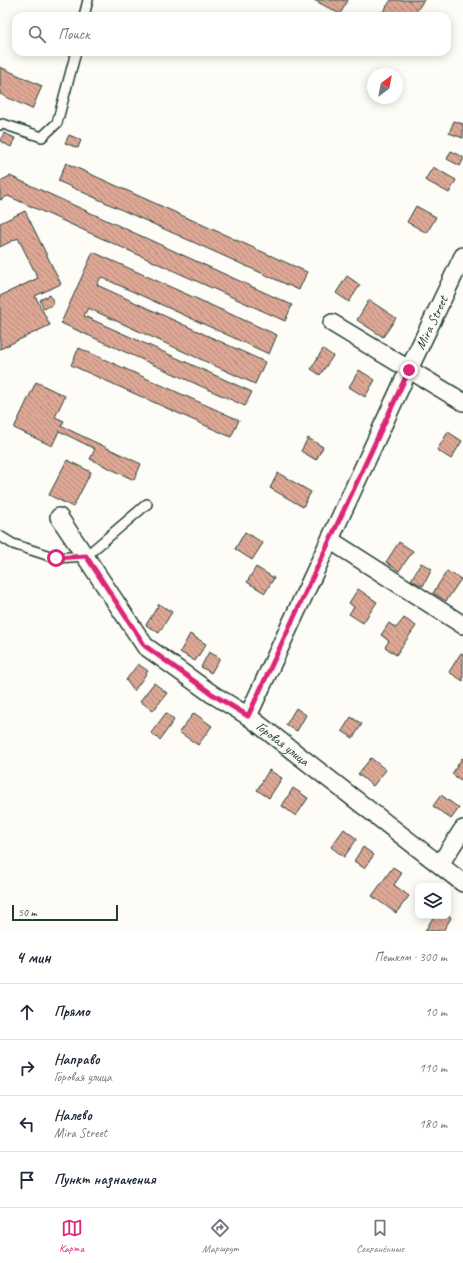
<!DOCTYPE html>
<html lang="ru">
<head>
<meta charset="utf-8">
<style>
  body { margin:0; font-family:Caveat,sans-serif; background:#f2f2f3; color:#1f2937 }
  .controls { position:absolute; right:12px; bottom:12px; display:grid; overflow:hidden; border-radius:8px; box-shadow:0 2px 10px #0003 }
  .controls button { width:36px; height:36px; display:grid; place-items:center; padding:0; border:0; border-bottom:1px solid #e0e1e3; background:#fff; color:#1f2937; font:20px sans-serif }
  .compass { position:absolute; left:367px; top:68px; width:36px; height:36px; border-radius:50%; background:#fff; box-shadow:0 2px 10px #0003; rotate:32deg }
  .scale { position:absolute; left:12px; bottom:10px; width:106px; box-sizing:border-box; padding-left:4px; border:2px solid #1f3d34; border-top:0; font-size:11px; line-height:14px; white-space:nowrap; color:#1f3d34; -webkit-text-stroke:3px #fdfcf7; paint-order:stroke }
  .stop { position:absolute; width:12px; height:12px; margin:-9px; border:3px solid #db2777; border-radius:50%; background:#fff }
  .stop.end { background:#db2777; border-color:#fff; box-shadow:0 1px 4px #0008 }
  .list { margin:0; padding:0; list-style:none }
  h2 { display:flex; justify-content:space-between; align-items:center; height:52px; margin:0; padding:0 16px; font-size:17px }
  h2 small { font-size:13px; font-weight:400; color:#747a83 }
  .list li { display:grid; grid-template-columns:26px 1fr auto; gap:12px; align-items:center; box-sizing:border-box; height:56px; padding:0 16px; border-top:1px solid #e0e1e3 }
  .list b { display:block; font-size:15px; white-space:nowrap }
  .list p { margin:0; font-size:13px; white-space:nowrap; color:#747a83 }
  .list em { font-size:13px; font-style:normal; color:#747a83 }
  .icon { flex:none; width:22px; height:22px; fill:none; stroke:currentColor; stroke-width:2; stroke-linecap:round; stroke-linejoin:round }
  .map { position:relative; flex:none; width:463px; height:931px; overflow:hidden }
  .search { position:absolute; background:#fff; box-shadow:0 2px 10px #0003; left:12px; right:12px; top:12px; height:44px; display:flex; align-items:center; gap:10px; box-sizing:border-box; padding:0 14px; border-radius:12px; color:#747a83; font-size:15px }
  .sheet { height:276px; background:#fff }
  nav { display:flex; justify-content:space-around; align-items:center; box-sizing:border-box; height:56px; border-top:1px solid #e0e1e3; background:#fff; font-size:11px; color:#747a83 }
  nav a { display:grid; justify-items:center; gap:2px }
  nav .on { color:#db2777 }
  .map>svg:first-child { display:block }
  .building { fill:url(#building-back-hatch); stroke:#1f3d34 }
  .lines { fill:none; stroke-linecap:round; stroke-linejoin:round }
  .lane-casing { stroke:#1f3d34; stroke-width:12 }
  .street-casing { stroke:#1f3d34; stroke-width:20 }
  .lane { stroke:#fdfcf7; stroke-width:9 }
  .street { stroke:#fdfcf7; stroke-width:17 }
  .route { stroke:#db2777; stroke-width:5 }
  .labels { text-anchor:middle; stroke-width:3.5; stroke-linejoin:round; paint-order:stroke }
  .street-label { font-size:14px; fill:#1f3d34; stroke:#fdfcf7 }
</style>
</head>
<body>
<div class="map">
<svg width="463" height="931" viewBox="0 0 463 931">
  <defs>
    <pattern id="building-back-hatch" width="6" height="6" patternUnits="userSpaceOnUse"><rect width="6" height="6" fill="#dea795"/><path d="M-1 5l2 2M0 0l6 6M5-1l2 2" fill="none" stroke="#b3897a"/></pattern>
  </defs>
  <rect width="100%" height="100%" fill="#fdfcf7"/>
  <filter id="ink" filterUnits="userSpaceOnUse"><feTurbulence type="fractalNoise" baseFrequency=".025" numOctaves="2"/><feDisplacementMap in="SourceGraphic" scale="8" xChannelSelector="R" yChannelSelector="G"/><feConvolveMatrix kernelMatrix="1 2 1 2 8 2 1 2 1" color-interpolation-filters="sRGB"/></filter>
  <g filter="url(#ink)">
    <path class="building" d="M 314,0 L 348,0 L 340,14 Z
      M 391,0 L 424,0 L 413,16 L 383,16 L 384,15 L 382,13 Z
      M 0,67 L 42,86 L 32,109 L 0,94 Z
      M 454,121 L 463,124 L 463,138 L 449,133 Z
      M 4,133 L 15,138 L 11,147 L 0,141 Z
      M 69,135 L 81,140 L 78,148 L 65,143 Z
      M 451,151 L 463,157 L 463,160 L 460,166 L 447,159 Z
      M 66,163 L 307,272 L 299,290 L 58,181 Z
      M 433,167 L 456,180 L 449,193 L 425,180 Z
      M 10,176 L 292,305 L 285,321 L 8,196 L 0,200 L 0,181 Z
      M 416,206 L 436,217 L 427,233 L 407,222 Z
      M 25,211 L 61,284 L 35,296 L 50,325 L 0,349 L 0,296 L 38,278 L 18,238 L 0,247 L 0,223 Z
      M 93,252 L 277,335 L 269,354 L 101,277 L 97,285 L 265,362 L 255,384 L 88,308 L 84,316 L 252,392 L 245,406 L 61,323 Z
      M 347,276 L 360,285 L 349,302 L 336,293 Z
      M 50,295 L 54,304 L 44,309 L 40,300 Z
      M 369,300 L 396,318 L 383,337 L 357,320 Z
      M 79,348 L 239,420 L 231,437 L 71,365 Z
      M 323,349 L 333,356 L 320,375 L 311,369 Z
      M 359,370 L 375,380 L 365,397 L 349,387 Z
      M 36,382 L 65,396 L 55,417 L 64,421 L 61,426 L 141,464 L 134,480 L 90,459 L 95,449 L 59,431 L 52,446 L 14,428 Z
      M 448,432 L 462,441 L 451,459 L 437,450 Z
      M 308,438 L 323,447 L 316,460 L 301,451 Z
      M 67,460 L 91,472 L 73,507 L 49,495 Z
      M 278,473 L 311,492 L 303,507 L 270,488 Z
      M 245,532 L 263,543 L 252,560 L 235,549 Z
      M 399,542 L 413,551 L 399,571 L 386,562 Z
      M 421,563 L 432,569 L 423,586 L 411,580 Z
      M 256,567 L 274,578 L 265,593 L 247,582 Z
      M 447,571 L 461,579 L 446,601 L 433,593 Z
      M 358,589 L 377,602 L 363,623 L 349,614 L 354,607 L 349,603 Z
      M 159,604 L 172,612 L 159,633 L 146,625 Z
      M 404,618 L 416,626 L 396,655 L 385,647 L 389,641 L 381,635 L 389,623 L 396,628 Z
      M 190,634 L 206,644 L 195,661 L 180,652 Z
      M 209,652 L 220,658 L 211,673 L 201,667 Z
      M 461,653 L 463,654 L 463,681 L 449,672 Z
      M 138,664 L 148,671 L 134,691 L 126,680 Z
      M 154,683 L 167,693 L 153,711 L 140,701 Z
      M 296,708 L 306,715 L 297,731 L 286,725 Z
      M 166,713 L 174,720 L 160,740 L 151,733 Z
      M 194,713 L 212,726 L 198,745 L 179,732 Z
      M 351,717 L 362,724 L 353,738 L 342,731 Z
      M 371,758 L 386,770 L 373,786 L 358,774 Z
      M 462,758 L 463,759 L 463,782 L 452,774 Z
      M 269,770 L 282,778 L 269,798 L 257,790 Z
      M 293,788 L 308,798 L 296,816 L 282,806 Z
      M 441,795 L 459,808 L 451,819 L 433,806 Z
      M 344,829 L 357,839 L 344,857 L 331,847 Z
      M 363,847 L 374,855 L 364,868 L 354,861 Z
      M 393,867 L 402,873 L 394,885 L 409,896 L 396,913 L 372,896 Z
      M 448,914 L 451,918 L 443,931 L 425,931 L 434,916 L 448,916 Z"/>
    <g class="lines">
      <g class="lane-casing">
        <path id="lane" d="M 84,16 L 88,0
          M 0,125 L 3,124 L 42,137 L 57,123 L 76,52
          M 0,536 L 13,544 L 56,558 L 86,556 L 147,504"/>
      </g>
      <g class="street-casing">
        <g id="street">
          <path d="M 332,323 L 463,402"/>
          <path id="s1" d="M 59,517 L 145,646 L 212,694 L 248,716 L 463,883"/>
          <path d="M 330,540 L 463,625"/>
          <path id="s2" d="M 248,716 L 409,369 L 463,256"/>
          <path d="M 440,864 L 463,829"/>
        </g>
      </g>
      <use href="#lane" class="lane"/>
      <use href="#street" class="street"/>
    </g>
  </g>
  <g class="lines" filter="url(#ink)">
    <path class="route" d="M 56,558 L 86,556 L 145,646 L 212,694 L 248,716 L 409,370"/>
  </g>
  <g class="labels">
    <g class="street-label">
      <text dy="5" stroke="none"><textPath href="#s2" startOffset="434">Mira Street</textPath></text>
      <text dy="5" stroke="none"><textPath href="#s1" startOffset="324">Горовая улица</textPath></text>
    </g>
  </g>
</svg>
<div class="controls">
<button><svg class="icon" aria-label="layers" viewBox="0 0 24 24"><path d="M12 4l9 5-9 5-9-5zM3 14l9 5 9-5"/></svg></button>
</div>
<svg class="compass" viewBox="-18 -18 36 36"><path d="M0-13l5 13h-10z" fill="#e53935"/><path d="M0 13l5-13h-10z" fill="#747a83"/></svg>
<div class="scale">50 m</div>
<div class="stop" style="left:56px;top:558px"></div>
<div class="stop end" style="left:409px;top:370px"></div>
<div class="search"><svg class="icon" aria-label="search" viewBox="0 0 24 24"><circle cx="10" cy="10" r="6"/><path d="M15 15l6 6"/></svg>Поиск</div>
</div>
<section class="sheet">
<h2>4 мин<small>Пешком · 300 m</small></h2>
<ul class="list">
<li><svg class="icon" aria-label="ahead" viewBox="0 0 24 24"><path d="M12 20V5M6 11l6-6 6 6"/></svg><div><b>Прямо</b></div><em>10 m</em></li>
<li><svg class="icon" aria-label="right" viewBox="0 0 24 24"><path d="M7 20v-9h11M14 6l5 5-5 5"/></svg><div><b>Направо</b><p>Горовая улица</p></div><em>110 m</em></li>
<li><svg class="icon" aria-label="left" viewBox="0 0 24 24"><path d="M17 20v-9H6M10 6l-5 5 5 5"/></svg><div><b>Налево</b><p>Mira Street</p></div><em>180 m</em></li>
<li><svg class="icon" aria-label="arrive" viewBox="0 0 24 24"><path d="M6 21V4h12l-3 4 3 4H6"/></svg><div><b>Пункт назначения</b></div></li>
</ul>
</section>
<nav>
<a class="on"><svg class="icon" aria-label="map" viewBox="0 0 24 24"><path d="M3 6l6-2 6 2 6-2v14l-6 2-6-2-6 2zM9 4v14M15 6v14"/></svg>Карта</a>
<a><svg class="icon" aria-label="directions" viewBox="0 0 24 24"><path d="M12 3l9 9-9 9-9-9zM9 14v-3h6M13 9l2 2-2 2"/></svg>Маршрут</a>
<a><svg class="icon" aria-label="saved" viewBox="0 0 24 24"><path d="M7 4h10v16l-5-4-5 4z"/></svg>Сохранённые</a>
</nav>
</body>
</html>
